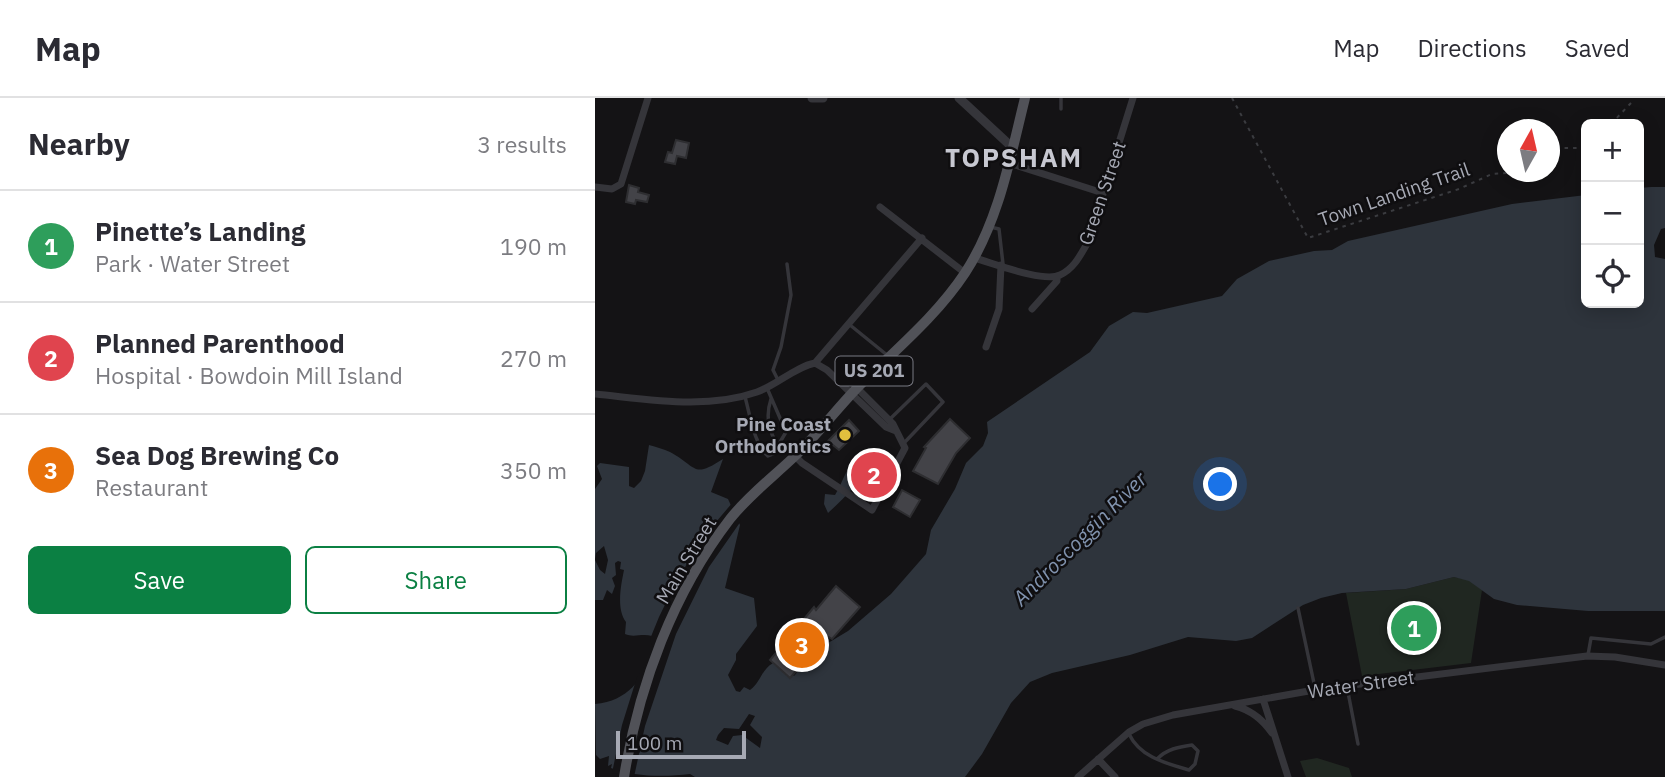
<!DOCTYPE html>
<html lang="en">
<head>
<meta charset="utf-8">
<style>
  body { margin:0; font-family:"IBM Plex Sans",sans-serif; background:#f7f7f7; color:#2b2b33 }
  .controls { position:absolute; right:21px; top:21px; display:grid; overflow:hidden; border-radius:10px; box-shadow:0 4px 18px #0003 }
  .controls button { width:63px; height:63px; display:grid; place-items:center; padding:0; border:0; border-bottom:2px solid #e1e1e2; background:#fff; color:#2b2b33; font:35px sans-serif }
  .compass { position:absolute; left:902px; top:21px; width:63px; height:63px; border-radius:50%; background:#fff; box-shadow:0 4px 18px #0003; rotate:8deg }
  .scale { position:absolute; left:21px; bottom:18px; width:130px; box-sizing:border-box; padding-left:7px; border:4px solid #a6a9b4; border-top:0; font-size:19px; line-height:24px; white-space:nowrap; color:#a6a9b4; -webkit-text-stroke:5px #0f0e10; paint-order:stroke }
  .you { position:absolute; left:626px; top:387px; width:24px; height:24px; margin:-18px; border:5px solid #fff; border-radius:50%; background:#1a73e8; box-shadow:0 0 0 10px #1a73e833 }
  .badge { display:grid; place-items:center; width:46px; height:46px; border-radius:50%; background:#0b8043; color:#fff; font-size:23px; font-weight:700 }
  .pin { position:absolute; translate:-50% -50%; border:4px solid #fff; box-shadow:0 2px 7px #0006 }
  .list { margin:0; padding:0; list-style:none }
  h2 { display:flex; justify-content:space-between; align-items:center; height:91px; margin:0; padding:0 28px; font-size:30px }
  h2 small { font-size:23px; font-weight:400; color:#7c7c81 }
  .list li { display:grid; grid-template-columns:46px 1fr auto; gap:21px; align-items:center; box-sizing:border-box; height:112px; padding:0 28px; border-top:2px solid #e1e1e2 }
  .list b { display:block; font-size:26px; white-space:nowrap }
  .list p { margin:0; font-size:23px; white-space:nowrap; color:#7c7c81 }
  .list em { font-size:23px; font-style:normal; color:#7c7c81 }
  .actions { display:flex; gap:14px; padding:21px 28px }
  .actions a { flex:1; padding:16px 0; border:2px solid #0b8043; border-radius:10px; text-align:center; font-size:24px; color:#0b8043 }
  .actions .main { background:#0b8043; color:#fff }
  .icon { flex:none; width:38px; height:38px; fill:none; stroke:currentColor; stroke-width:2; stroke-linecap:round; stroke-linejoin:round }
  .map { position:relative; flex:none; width:1070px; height:679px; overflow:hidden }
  header { display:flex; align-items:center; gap:42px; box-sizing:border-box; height:98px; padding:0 35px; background:#fff; border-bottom:2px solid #e1e1e2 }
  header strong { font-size:33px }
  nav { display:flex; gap:38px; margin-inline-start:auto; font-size:24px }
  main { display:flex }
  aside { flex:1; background:#fff }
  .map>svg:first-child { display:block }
  .green { fill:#202721 }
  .water { fill:#2e343c; fill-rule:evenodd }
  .pier { fill:#141315 }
  .building { fill:#434348; stroke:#2e2e31; stroke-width:2 }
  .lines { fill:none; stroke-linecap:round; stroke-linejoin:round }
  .path { stroke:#3b3c40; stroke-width:2; stroke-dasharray:3.5 5; stroke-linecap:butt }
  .service { stroke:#35353a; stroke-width:3.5 }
  .minor { stroke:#35353a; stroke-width:7 }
  .tertiary { stroke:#35353a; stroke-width:9 }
  .primary { stroke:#515258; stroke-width:10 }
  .poi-dot { fill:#e2c03e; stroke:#0f0e10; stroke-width:2.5 }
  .labels { text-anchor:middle; stroke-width:5; stroke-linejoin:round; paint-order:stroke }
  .shield { fill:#0f0e10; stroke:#797a83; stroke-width:2 }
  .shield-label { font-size:18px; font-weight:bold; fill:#a6a9b4 }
  .street-label { font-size:19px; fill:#a6a9b4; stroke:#0f0e10 }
  .poi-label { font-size:19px; font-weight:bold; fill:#a6a9b4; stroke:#0f0e10; text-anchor:end }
  .water-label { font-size:21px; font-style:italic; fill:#8092ad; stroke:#0f0e10 }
  .district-label { font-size:26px; font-weight:bold; letter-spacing:2px; fill:#c7c8d1; stroke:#0f0e10 }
</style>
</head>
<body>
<header>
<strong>Map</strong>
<nav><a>Map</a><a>Directions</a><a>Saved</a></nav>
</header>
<main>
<aside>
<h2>Nearby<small>3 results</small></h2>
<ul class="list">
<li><span class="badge" style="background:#2e9e5b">1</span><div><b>Pinette’s Landing</b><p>Park · Water Street</p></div><em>190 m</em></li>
<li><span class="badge" style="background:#e0444e">2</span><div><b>Planned Parenthood</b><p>Hospital · Bowdoin Mill Island</p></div><em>270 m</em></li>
<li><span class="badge" style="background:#e8710a">3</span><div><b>Sea Dog Brewing Co</b><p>Restaurant</p></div><em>350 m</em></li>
</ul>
<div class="actions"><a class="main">Save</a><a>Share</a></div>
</aside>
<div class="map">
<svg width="1070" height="679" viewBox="0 0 1070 679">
  <rect width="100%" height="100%" fill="#141315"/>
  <path class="green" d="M 859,479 L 874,482 L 887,492 L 876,565 L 767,578 L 751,495 L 811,491 Z
    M 722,660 L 754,670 L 757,679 L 711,679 L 705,663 Z"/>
  <path class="water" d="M 1056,89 L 1070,89 L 1070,130 L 1066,131 L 1059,147 L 1060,159 L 1070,161 L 1070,513 L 993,513 L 922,507 L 899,501 L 874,483 L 859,479 L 811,491 L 747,495 L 726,500 L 708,507 L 657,540 L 641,543 L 593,539 L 535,557 L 457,575 L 435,584 L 416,605 L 387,656 L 370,679 L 100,679 L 95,676 C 70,679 39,679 16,670 L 17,666 L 13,668 L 14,658 L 5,661 L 1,657 L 0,606 C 34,603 45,581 63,555 L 57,538 C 47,535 39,540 30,536 L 31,524 C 21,511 26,487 29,472 L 25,471 L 26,464 L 23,463 L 20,465 L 21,477 L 17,480 L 20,488 L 17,496 L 12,492 L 8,502 L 0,502 L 0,462 L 5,472 L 10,476 L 13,462 L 9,448 L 1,455 L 0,461 L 0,391 L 7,381 L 2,368 L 5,365 L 34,369 L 34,388 L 39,390 L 46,383 L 50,373 L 54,347 C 61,349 69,351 75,354 C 103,369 97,381 128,361 L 116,394 L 133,401 L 145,427 L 130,490 L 159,500 L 162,528 L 141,556 L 141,562 L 133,577 L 141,593 L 145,594 L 149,589 L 155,592 C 166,584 166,572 178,565 L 199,578 L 214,560 L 219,558 L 233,545 L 253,533 L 296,496 L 331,456 L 336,432 L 360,391 L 371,365 L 388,348 L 393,335 L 392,324 L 495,254 L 514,228 L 538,214 L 552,215 L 627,198 L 642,181 L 674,163 L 719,153 L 737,152 L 753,143 L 917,106 L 991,97 L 991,205 L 1044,205 L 1044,90 ZM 154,616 L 160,618 L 155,627 L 167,639 L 165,650 L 147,637 L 138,638 L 133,647 L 121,642 L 123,637 L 129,630 L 144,631 Z
    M 268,358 L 276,364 C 266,384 249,400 233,415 L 229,406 L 230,396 L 240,397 C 249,383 252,363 268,358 Z"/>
  <path class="pier" d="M 138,404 L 146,423 L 114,469 L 81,536 L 50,628 L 39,679 L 17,675 L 27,627 L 42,579 L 59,554 L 55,541 L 64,519 L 82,482 L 110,437 Z"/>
  <path class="building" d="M 81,42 L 94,45 L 91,60 L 82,58 L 80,66 L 70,64 L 73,54 L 77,55 Z
    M 34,87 L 44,90 L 43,94 L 54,97 L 52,104 L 41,102 L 40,106 L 31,104 Z
    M 355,321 L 375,340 L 361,355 L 343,386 L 318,373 L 331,350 L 329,349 Z
    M 254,322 L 264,333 L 244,352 L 233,343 Z
    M 307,392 L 325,402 L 315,419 L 298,409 Z
    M 241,488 L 265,509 L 237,541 L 232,538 L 195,580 L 175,562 L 219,509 L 221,512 Z"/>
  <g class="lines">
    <path class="path" d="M 637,0 L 713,140 L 864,91 L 897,76 L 927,74
      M 1016,26 L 1036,5 L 1037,0
      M 954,55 L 962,50 L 991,50"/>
    <path class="service" d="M 466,11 L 466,0
      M 395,129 L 404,131 L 408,166
      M 255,227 L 292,257
      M 183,282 L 178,272 L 186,249 L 196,197 L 192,166
      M 150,299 C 155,316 159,347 173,358 L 178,356 L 191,334 L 172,290
      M 176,301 C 170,319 174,333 183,348
      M 294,322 L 331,286 L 348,304 L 309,345
      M 703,510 L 720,590
      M 993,557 L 996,540 L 1056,546 L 1070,539
      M 752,589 L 763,646
      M 534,636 C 545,659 570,665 594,672 L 600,666 L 603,653 L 597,647 C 583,649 572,651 562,661"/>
    <path class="minor" d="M 414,65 L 508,95
      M 0,89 L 17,91 L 26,86 L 53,0
      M 285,109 L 370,175
      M 379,160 C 398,165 448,185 465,177 C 479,171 486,156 493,144 L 538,0
      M 437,211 L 462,183 L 462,179
      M 391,249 L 404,211 L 406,167
      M 220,265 L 327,140
      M 0,296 C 52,301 111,312 162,294 C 182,287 200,269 220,265 L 232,272 L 291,329 L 301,333
      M 200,358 L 207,365 L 277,412 L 310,350 L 298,326 L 262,290
      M 668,601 L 693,679
      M 640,608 C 656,612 668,622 677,635
      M 503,661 L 520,679
      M 483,679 L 534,634 L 548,626 L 578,617 L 725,591 L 992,558 L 1020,559 L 1070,567"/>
    <path class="tertiary" d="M 217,0 L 228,0
      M 364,0 L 418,50"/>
    <path class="primary" d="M 29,679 C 44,587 78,495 135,421 C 154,397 178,379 200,358 C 222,337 240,313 261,291 C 298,254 341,219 370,175 C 404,123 415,60 430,0"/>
  </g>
  <circle class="poi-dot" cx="250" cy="337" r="7"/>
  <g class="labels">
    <rect class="shield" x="240.5" y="258.5" width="77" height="29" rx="5"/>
    <g class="shield-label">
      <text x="279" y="279">US 201</text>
    </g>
    <g class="street-label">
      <text transform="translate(507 95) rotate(-71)" y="7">Green Street</text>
      <text transform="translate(799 96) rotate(-19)" y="7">Town Landing Trail</text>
      <text transform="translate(91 462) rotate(-59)" y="7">Main Street</text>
      <text transform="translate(766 586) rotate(-8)" y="7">Water Street</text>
    </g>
    <g class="poi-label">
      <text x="236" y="333">Pine Coast<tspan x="236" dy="22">Orthodontics</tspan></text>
    </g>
    <g class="water-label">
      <text transform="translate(485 441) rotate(-45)" y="7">Androscoggin River</text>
    </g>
    <g class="district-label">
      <text x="419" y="69">TOPSHAM</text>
    </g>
  </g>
</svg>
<div class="controls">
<button>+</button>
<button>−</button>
<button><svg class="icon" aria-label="locate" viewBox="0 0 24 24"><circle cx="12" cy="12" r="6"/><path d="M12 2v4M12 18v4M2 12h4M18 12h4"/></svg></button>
</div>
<svg class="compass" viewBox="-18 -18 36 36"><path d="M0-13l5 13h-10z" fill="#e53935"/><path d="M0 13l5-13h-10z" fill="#7c7c81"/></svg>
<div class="scale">100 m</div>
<div class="you"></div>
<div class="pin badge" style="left:819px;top:530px;background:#2e9e5b">1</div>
<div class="pin badge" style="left:279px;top:377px;background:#e0444e">2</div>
<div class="pin badge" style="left:207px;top:547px;background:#e8710a">3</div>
</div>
</main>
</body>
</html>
